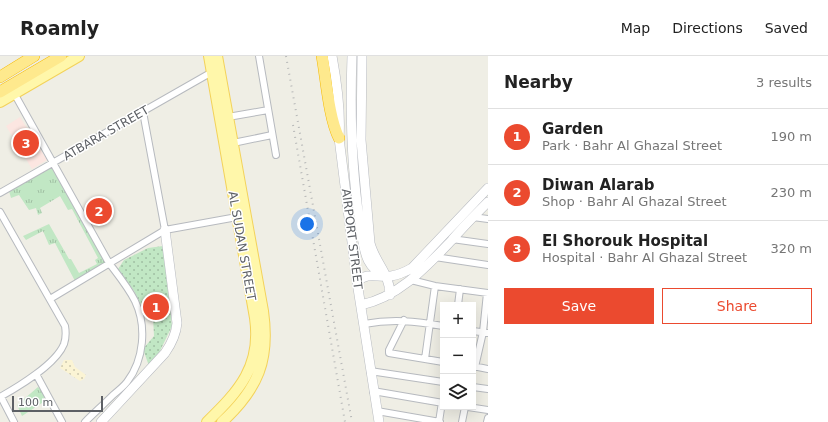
<!DOCTYPE html>
<html lang="en">
<head>
<meta charset="utf-8">
<style>
  body { margin:0; font-family:"DejaVu Sans",sans-serif; background:#f2f2f2; color:#222 }
  .controls { position:absolute; right:12px; bottom:12px; display:grid; overflow:hidden; border-radius:0px; box-shadow:0 4px 16px #0002 }
  .controls button { width:36px; height:36px; display:grid; place-items:center; padding:0; border:0; border-bottom:1px solid #e0e0e0; background:#fff; color:#222; font:20px sans-serif }
  .scale { position:absolute; left:12px; bottom:10px; width:91px; box-sizing:border-box; padding-left:4px; border:2px solid #5d6065; border-top:0; font-size:11px; line-height:14px; white-space:nowrap; color:#5d6065; -webkit-text-stroke:3px #fff; paint-order:stroke }
  .you { position:absolute; left:307px; top:168px; width:14px; height:14px; margin:-10px; border:3px solid #fff; border-radius:50%; background:#1a73e8; box-shadow:0 0 0 6px #1a73e833 }
  .badge { display:grid; place-items:center; width:26px; height:26px; border-radius:50%; background:#eb4a2f; color:#fff; font-size:13px; font-weight:700 }
  .pin { position:absolute; translate:-50% -50%; border:2px solid #fff; box-shadow:0 1px 4px #0006 }
  .list { margin:0; padding:0; list-style:none }
  h2 { display:flex; justify-content:space-between; align-items:center; height:52px; margin:0; padding:0 16px; font-size:17px }
  h2 small { font-size:13px; font-weight:400; color:#767676 }
  .list li { display:grid; grid-template-columns:26px 1fr auto; gap:12px; align-items:center; box-sizing:border-box; height:56px; padding:0 16px; border-top:1px solid #e0e0e0 }
  .list b { display:block; font-size:15px; white-space:nowrap }
  .list p { margin:0; font-size:13px; white-space:nowrap; color:#767676 }
  .list em { font-size:13px; font-style:normal; color:#767676 }
  .actions { display:flex; gap:8px; padding:12px 16px }
  .actions a { flex:1; padding:9px 0; border:1px solid #eb4a2f; border-radius:0px; text-align:center; font-size:14px; color:#eb4a2f }
  .actions .main { background:#eb4a2f; color:#fff }
  .icon { flex:none; width:22px; height:22px; fill:none; stroke:currentColor; stroke-width:2; stroke-linecap:round; stroke-linejoin:round }
  .map { position:relative; flex:none; width:488px; height:366px; overflow:hidden }
  header { display:flex; align-items:center; gap:24px; box-sizing:border-box; height:56px; padding:0 20px; background:#fff; border-bottom:1px solid #e0e0e0 }
  header strong { font-size:19px }
  nav { display:flex; gap:22px; margin-inline-start:auto; font-size:14px }
  main { display:flex }
  aside { flex:1; background:#fff }
  .map>svg:first-child { display:block }
  .medical { fill:#fce6e1 }
  .grass { fill:url(#grass-tufts) }
  .sand { fill:url(#sand-dots) }
  .park { fill:url(#park-dots) }
  .lines { fill:none; stroke-linecap:round; stroke-linejoin:round }
  .street-casing { stroke:#b7babf; stroke-width:8 }
  .secondary-casing { stroke:#b8bbc1; stroke-width:10 }
  .primary-casing { stroke:#f3d25a; stroke-width:12 }
  .highway-casing { stroke:#f4b800; stroke-width:12 }
  .street { stroke:#fff; stroke-width:6 }
  .secondary { stroke:#fff; stroke-width:9 }
  .primary { stroke:#fff7aa; stroke-width:10 }
  .highway { stroke:#fee98d; stroke-width:11 }
  .rail { stroke:#b6b7b7; stroke-width:2; stroke-dasharray:1 5; stroke-linecap:butt }
  .labels { text-anchor:middle; stroke-width:3; stroke-linejoin:round; paint-order:stroke }
  .street-label { font-size:12px; fill:#5d6065; stroke:#fff }
</style>
</head>
<body>
<header>
<strong>Roamly</strong>
<nav><a>Map</a><a>Directions</a><a>Saved</a></nav>
</header>
<main>
<div class="map">
<svg width="488" height="366" viewBox="0 0 488 366">
  <defs>
    <pattern id="grass-tufts" width="24" height="20" patternUnits="userSpaceOnUse"><rect width="24" height="20" fill="#c1e7c4"/><path d="M3 7l-1-3M5 7V3M7 7l1-3M15 17l-1-3M17 17v-4M19 17l1-3" fill="none" stroke="#a0bfa3"/></pattern>
    <pattern id="sand-dots" width="8" height="8" patternUnits="userSpaceOnUse"><rect width="8" height="8" fill="#fbf4d4"/><path d="M2 2h.1M6 6h.1" fill="none" stroke="#cec9b0" stroke-width="1.8" stroke-linecap="round"/></pattern>
    <pattern id="park-dots" width="8" height="8" patternUnits="userSpaceOnUse"><rect width="8" height="8" fill="#c1e7c4"/><path d="M2 2h.1M6 6h.1" fill="none" stroke="#a0bfa3" stroke-width="1.8" stroke-linecap="round"/></pattern>
  </defs>
  <rect width="100%" height="100%" fill="#efeee5"/>
  <path class="medical" d="M 20,61 L 47,104 L 32,113 L 6,70 Z"/>
  <path class="grass" d="M 51,110 L 106,206 L 75,225 L 55,187 L 49,189 L 43,175 L 26,184 L 23,180 L 49,168 L 69,203 L 71,203 L 79,217 L 97,208 L 95,204 L 98,202 L 72,153 L 68,154 L 60,140 L 40,152 L 42,157 L 38,159 L 36,152 L 29,154 L 19,139 L 11,142 L 9,135 Z
    M 38,331 L 46,338 L 42,347 L 22,360 L 17,349 Z"/>
  <path class="sand" d="M 64,304 L 72,304 L 75,311 L 86,319 L 84,323 L 80,325 L 60,312 Z"/>
  <path class="park" d="M 163,190 L 172,270 L 159,297 L 149,310 L 143,293 L 154,280 L 153,261 L 145,257 L 134,235 L 118,213 L 124,204 L 148,192 Z"/>
  <g class="lines">
    <g class="street-casing">
      <path id="street" d="M 259,0 L 276,99
        M 14,37 L 109,207 C 118,219 128,231 135,245 C 147,270 144,304 127,326 C 123,331 118,335 113,339 C 104,348 94,357 85,366
        M 143,56 L 165,174
        M 228,61 L 268,54
        M 233,87 L 272,79
        M 0,137 L 212,16
        M 0,156 L 65,270 C 66,276 66,282 64,288 C 56,308 18,331 0,341
        M 473,161 L 488,163
        M 452,183 L 488,188
        M 435,201 L 488,209
        M 411,224 L 435,230 L 488,237
        M 50,243 L 165,174 L 237,161
        M 458,249 L 460,233
        M 404,264 L 389,294 L 389,297 L 443,306
        M 364,268 C 392,263 415,265 443,270
        M 473,275 L 488,277
        M 425,303 L 435,230
        M 473,310 L 488,313
        M 475,311 L 483,276 L 487,237
        M 370,315 L 443,326
        M 36,318 L 62,366
        M 473,331 L 488,333
        M 373,335 L 443,347
        M 1,341 L 14,366
        M 468,351 L 488,354
        M 377,355 L 440,366
        M 439,366 L 442,346
        M 462,366 L 465,351
        M 487,366 L 488,362"/>
    </g>
    <g class="secondary-casing">
      <path id="secondary" d="M 332,0 C 337,27 341,54 339,82 L 357,226 L 379,366
        M 352,0 C 350,56 351,112 360,168 C 362,180 363,193 368,204 C 372,212 378,217 386,220
        M 362,0 L 361,84 L 370,187 C 375,207 390,217 390,239
        M 357,226 C 368,215 377,222 391,220 C 398,219 405,216 412,212 L 488,132
        M 361,249 C 399,241 426,211 452,184 C 463,171 476,158 488,146
        M 101,366 L 165,297 C 172,287 176,279 177,267 L 165,174"/>
    </g>
    <g class="primary-casing">
      <path id="primary" d="M 217,0 L 263,255 C 270,304 258,333 222,366
        M 0,46 L 79,0
        M 207,366 C 239,335 262,310 255,262 L 209,0"/>
    </g>
    <g class="highway-casing">
      <path id="highway" d="M 322,0 C 326,22 329,63 339,82
        M 0,21 L 34,0
        M 0,36 L 61,0"/>
    </g>
    <use href="#street" class="street"/>
    <use href="#secondary" class="secondary"/>
    <use href="#primary" class="primary"/>
    <use href="#highway" class="highway"/>
    <path class="rail" d="M 286,0 L 352,366
      M 293,69 L 345,366"/>
  </g>
  <g class="labels">
    <g class="street-label">
      <text transform="translate(106 77) rotate(-30)" y="4">ATBARA STREET</text>
      <text transform="translate(352 183) rotate(83)" y="4">AIRPORT STREET</text>
      <text transform="translate(242 190) rotate(80)" y="4">AL SUDAN STREET</text>
    </g>
  </g>
</svg>
<div class="controls">
<button>+</button>
<button>−</button>
<button><svg class="icon" aria-label="layers" viewBox="0 0 24 24"><path d="M12 4l9 5-9 5-9-5zM3 14l9 5 9-5"/></svg></button>
</div>
<div class="scale">100 m</div>
<div class="you"></div>
<div class="pin badge" style="left:156px;top:251px">1</div>
<div class="pin badge" style="left:99px;top:155px">2</div>
<div class="pin badge" style="left:26px;top:87px">3</div>
</div>
<aside>
<h2>Nearby<small>3 results</small></h2>
<ul class="list">
<li><span class="badge">1</span><div><b>Garden</b><p>Park · Bahr Al Ghazal Street</p></div><em>190 m</em></li>
<li><span class="badge">2</span><div><b>Diwan Alarab</b><p>Shop · Bahr Al Ghazal Street</p></div><em>230 m</em></li>
<li><span class="badge">3</span><div><b>El Shorouk Hospital</b><p>Hospital · Bahr Al Ghazal Street</p></div><em>320 m</em></li>
</ul>
<div class="actions"><a class="main">Save</a><a>Share</a></div>
</aside>
</main>
</body>
</html>
